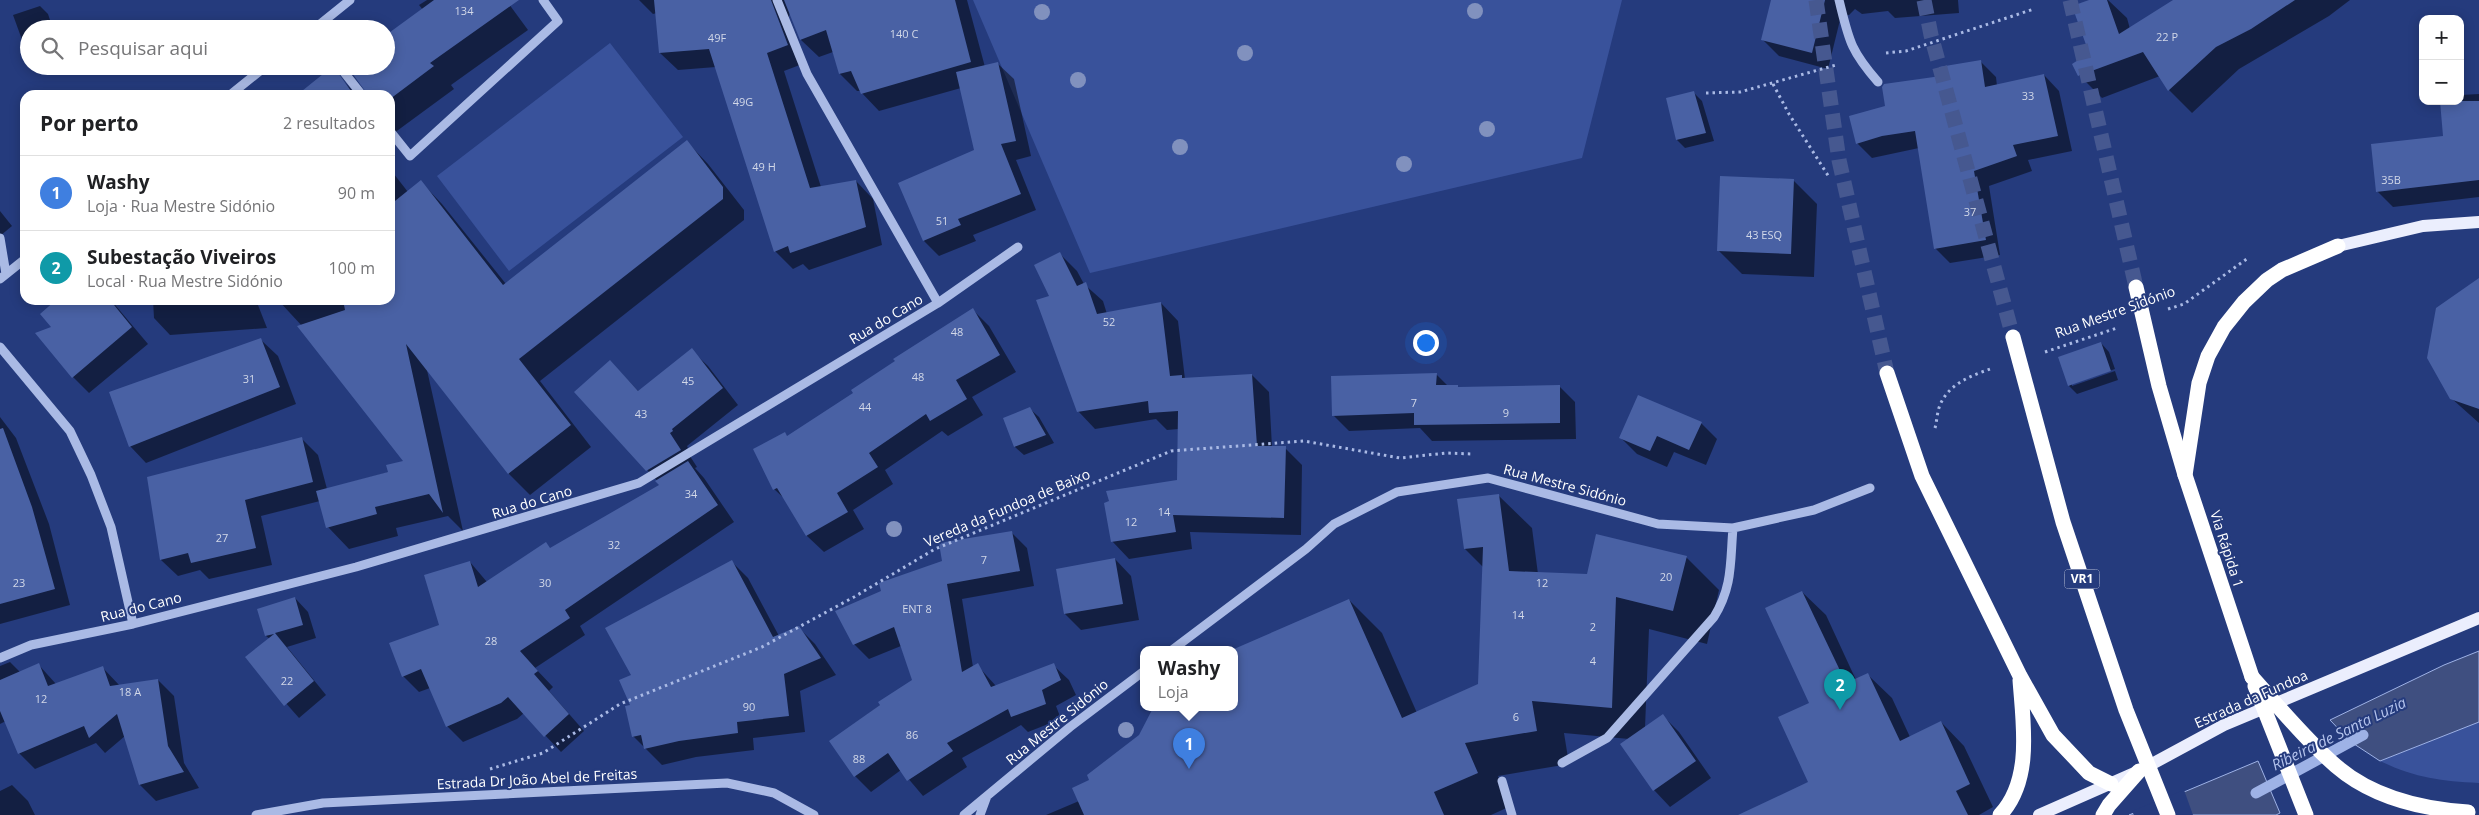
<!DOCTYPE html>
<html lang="pt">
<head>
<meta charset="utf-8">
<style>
  body { margin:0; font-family:"Open Sans",sans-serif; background:#f2f2f2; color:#202124 }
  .controls { position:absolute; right:15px; top:15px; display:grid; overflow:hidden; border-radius:10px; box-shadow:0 2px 12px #0003 }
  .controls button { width:45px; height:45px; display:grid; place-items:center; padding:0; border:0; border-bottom:1px solid #e0e0e0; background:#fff; color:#202124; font:25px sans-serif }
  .you { position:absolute; left:1425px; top:342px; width:18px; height:18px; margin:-12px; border:4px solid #fff; border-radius:50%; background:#1a73e8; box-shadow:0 0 0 8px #1a73e833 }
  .badge { display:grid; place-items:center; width:32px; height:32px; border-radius:50%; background:#111827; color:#fff; font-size:16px; font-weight:700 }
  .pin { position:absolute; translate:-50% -41px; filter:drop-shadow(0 1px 2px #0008) }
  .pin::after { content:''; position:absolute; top:26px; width:18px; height:15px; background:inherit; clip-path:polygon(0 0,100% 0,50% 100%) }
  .popup { position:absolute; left:1140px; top:646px; width:98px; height:65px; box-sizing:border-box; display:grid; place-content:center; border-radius:10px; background:#fff; filter:drop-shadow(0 1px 4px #0005); font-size:16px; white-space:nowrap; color:#757577 }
  .popup b { font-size:19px; color:#202124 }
  .popup::after { content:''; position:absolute; left:50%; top:100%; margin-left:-10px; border:10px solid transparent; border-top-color:#fff }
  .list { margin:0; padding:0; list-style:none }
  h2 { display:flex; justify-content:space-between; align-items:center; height:65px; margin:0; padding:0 20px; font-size:21px }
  h2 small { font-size:16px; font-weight:400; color:#757577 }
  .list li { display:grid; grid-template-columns:32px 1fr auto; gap:15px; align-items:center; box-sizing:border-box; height:75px; padding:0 20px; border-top:1px solid #e0e0e0 }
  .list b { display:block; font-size:19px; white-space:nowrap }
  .list p { margin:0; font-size:16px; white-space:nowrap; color:#757577 }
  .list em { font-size:16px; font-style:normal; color:#757577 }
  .icon { flex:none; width:28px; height:28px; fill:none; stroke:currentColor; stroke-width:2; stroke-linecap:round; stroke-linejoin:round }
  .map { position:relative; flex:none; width:2479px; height:815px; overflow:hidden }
  .search { position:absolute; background:#fff; box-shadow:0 2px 12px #0003; left:20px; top:20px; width:375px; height:55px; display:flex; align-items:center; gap:12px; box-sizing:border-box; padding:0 18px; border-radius:28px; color:#757577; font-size:19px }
  .panel { position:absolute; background:#fff; box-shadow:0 2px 12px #0003; left:20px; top:90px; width:375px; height:215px; border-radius:15px }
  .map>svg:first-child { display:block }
  .green { fill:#39529b }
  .water { fill:#3f4f80; stroke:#9eb2e6 }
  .pier { fill:#253b7d }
  .shadow { fill:#0007 }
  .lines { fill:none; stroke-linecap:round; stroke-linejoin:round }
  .stream { stroke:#9eb2e6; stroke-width:11 }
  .building { fill:#4961a4 }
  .highway-tunnel { stroke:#465890; stroke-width:15; stroke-dasharray:15 8; stroke-linecap:butt }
  .path { stroke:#aabae5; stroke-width:3; stroke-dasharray:2.5 4; stroke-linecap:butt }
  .minor { stroke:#aabae5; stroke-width:9 }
  .major { stroke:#ebeefd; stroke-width:12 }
  .highway { stroke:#fff; stroke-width:15 }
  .highway-bridge { stroke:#fff; stroke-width:15 }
  .tree { fill:#8191be }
  .labels { text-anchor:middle; stroke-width:4; stroke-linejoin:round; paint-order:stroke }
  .number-label { font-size:11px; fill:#d2d8e8 }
  .shield { fill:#253b7d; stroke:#bec4d8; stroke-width:1 }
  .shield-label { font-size:12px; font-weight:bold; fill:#fff }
  .street-label { font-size:14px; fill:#fff; stroke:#253b7d }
  .water-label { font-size:15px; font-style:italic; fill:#b5c4ed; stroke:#253b7d }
</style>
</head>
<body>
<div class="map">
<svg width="2479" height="815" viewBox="0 0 2479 815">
  <rect width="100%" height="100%" fill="#253b7d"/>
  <path class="green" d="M 973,0 L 1622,0 L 1582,158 L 1090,273 Z
    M 610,43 L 683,137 L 509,271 L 437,176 Z
    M 2479,722 L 2479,783 C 2441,781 2415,778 2380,761 Z"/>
  <path class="water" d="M 2479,651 L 2479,722 L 2380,761 L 2351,742 L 2330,720 L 2444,665 Z
    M 2258,761 L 2280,813 L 2276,815 L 2129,815 Z"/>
  <path class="pier" d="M 2184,790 L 2193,815 L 2134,815 L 2132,811 Z"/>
  <path class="shadow" d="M 427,0 L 506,0 L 528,30 L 451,85 L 454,89 L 390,136 L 390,95 L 368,95 L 423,10 L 419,5 Z
    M 639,0 L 967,0 L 985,67 L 998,64 L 1014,79 L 1031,156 L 1016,160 L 1036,210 L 973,235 L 976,241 L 939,256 L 924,241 L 976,151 L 961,88 L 879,111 L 860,91 L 857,91 L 840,74 L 833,52 L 819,57 L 801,40 L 790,12 L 788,21 L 805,63 L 784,71 L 821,187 L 856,181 L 873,199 L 882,245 L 809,270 L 803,264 L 793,269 L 775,251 L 716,67 L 678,70 L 660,53 L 657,13 L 653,14 Z
    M 1773,0 L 1958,0 L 1959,13 L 1895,18 L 1888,11 L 1862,14 L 1855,9 L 1849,15 L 1841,16 L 1828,69 L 1779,56 L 1763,40 Z
    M 2092,0 L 2108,0 L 2127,18 L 2130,29 L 2176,0 L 2350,0 L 2329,16 L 2239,69 L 2192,113 L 2169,90 L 2160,76 L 2102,98 L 2079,75 L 2091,54 Z
    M 40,6 L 48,14 L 53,29 L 29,29 L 29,59 L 13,15 Z
    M 1981,62 L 1996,77 L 1997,86 L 2044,75 L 2059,91 L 2072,151 L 2028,160 L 2032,171 L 1989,186 L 2000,255 L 1950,263 L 1935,248 L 1919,148 L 1872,158 L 1857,143 L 1886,107 L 1942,77 Z
    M 335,73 L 357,95 L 299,95 Z
    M 2479,89 L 2479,197 L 2393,207 L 2377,191 L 2444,137 L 2460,101 L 2460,95 L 2479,94 Z
    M 1694,93 L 1702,101 L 1714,141 L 1685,148 L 1677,140 Z
    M 687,142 L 708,164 L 744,210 L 744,220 L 540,381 L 591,447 L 530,495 L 509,474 L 427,370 L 463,531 L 448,516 L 396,528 L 398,536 L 349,549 L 328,527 L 320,501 L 261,516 L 272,565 L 209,579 L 200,570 L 178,576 L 161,560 L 148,478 L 302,439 L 318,455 L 327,489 L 389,472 L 405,462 L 302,326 L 278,300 L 390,300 L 390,169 L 408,192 L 421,182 L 442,204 L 506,284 Z
    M 1793,180 L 1817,204 L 1814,277 L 1742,274 L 1718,250 Z
    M 0,211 L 12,226 L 0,236 Z
    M 1060,254 L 1077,271 L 1084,284 L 1103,301 L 1107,314 L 1161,303 L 1178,321 L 1185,379 L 1252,375 L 1269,392 L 1272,447 L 1285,448 L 1302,465 L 1301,535 L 1190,532 L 1192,549 L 1129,559 L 1112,541 L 1111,501 L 1178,481 L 1179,429 L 1167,430 L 1156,419 L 1095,429 L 1078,411 L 1051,296 Z
    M 2479,279 L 2479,423 L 2451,398 Z
    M 58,300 L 111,300 L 148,344 L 89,393 L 73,377 L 53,328 Z
    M 153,300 L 256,300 L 267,328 L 170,335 L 154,318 Z
    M 973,310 L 989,326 L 1016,372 L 972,397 L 983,415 L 948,436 L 942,431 L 885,470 L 893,484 L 853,510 L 864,529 L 824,552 L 807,536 L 787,501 L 774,489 L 788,437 L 855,394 Z
    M 261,340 L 278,356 L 296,404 L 146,463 L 130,446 Z
    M 2101,343 L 2109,352 L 2115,369 L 2072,384 L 2072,386 L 2115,371 L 2118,380 L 2077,394 L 2069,386 Z
    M 691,350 L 708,366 L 738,405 L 687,446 L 688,448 L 686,450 L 697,467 L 695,468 L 704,478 L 734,522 L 580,626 L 585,635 L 535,668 L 553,687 L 549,691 L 584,731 L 561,752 L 524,713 L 517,719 L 463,742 L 447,726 L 430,688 L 419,692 L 403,676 L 441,626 L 470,562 L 487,582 L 551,549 L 661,485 L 576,392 L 610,361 L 639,392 Z
    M 1436,374 L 1448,386 L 1457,386 L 1460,389 L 1559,386 L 1575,402 L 1576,439 L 1432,441 L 1420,428 L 1349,431 L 1333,415 Z
    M 1030,409 L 1039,417 L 1054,443 L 1024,455 L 1015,447 L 1005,419 Z
    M 0,417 L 16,438 L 49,524 L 70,605 L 0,624 Z
    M 1701,423 L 1717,439 L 1706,465 L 1674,452 L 1667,467 L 1637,454 L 1621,438 Z
    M 1498,495 L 1532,528 L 1538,574 L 1588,575 L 1686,557 L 1719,590 L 1707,644 L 1649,629 L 1645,728 L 1663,716 L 1679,732 L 1711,778 L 1670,807 L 1654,790 L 1622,744 L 1629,739 L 1564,733 L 1569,764 L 1498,776 L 1511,806 L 1491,815 L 1046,815 L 1079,801 L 1091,781 L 1140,736 L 1156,708 L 1234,708 L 1234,650 L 1349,600 L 1382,633 L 1417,713 L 1479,685 L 1483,567 L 1465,549 Z
    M 1012,533 L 1027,548 L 1034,586 L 962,599 L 973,667 L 977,665 L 996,686 L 1053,665 L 1069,680 L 1076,695 L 1056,706 L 1061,719 L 1028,732 L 1021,725 L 962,758 L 967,767 L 923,796 L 901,770 L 871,792 L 855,776 L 831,741 L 913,681 L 901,646 L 869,659 L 854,644 L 883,591 L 944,562 Z
    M 1115,559 L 1131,576 L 1139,620 L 1081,630 L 1065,614 L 1057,570 Z
    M 732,562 L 748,578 L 779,636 L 799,628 L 815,644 L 836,675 L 800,691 L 805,732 L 753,738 L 754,750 L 696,757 L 662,765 L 633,736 L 633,676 Z
    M 1802,592 L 1826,615 L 1856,680 L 1868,675 L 1892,698 L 1910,737 L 1941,722 L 1964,746 L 1993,807 L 1979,815 L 1741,815 L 1810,782 L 1811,703 Z
    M 295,598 L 308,612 L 316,638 L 287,647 L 326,695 L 299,718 L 246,658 L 270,639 L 266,636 Z
    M 10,662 L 20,672 L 38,664 L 56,684 L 103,668 L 120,686 L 158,680 L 174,696 L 184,763 L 199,788 L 156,801 L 140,785 L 125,736 L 105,753 L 96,743 L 35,769 L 19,753 L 6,721 L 0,724 L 0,666 Z
    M 12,785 L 28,801 L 35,815 L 0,815 L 0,791 Z"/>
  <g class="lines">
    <path class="stream" d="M 2256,793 L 2363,735"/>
  </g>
  <path class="building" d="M 434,0 L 519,0 L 430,63 L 434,66 L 390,99 L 390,95 L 368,95 L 347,66 L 386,66 L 386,35 Z
    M 654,0 L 771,0 L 788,45 L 767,53 L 810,188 L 856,180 L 866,227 L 790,253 L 788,246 L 774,252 L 709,49 L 659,53 Z
    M 784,0 L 955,0 L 971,62 L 861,94 L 851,71 L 839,74 L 826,30 L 800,40 Z
    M 1771,0 L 1825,0 L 1812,53 L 1761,40 Z
    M 2089,0 L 2107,0 L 2119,34 L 2173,0 L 2295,0 L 2251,29 L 2216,47 L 2168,91 L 2143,52 L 2078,76 L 2072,64 L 2089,53 L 2072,6 Z
    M 1981,60 L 1985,87 L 2044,74 L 2058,136 L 2013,145 L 2017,156 L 1974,171 L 1986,240 L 1934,249 L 1915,131 L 1882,136 L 1856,144 L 1849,116 L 1885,106 L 1882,87 L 1884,84 L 1941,76 L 1939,67 Z
    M 998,62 L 1016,141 L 1001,144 L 1021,194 L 958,219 L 961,225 L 923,241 L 898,183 L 974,150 L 956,72 Z
    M 333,66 L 354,95 L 297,95 Z
    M 1694,91 L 1706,133 L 1676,140 L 1666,98 Z
    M 2440,101 L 2479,101 L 2479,180 L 2376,192 L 2371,144 L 2443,136 Z
    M 687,140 L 723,187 L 723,199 L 519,359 L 571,425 L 508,474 L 406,344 L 443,513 L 429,494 L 375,507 L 377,514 L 326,528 L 316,491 L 388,472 L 386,465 L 403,461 L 297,326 L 345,310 L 343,300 L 390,300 L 390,205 L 421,180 L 503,285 Z
    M 1720,176 L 1794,179 L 1791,254 L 1717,251 Z
    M 1060,252 L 1077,286 L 1086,282 L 1097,314 L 1161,302 L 1170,376 L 1182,375 L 1182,378 L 1252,374 L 1257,446 L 1286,446 L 1284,518 L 1173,515 L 1176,532 L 1111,542 L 1104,503 L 1109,501 L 1106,491 L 1177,480 L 1178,411 L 1149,413 L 1148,401 L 1077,412 L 1036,300 L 1049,296 L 1034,265 Z
    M 2479,278 L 2479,409 L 2450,399 L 2427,358 L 2436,308 Z
    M 56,300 L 110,300 L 132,327 L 72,378 L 35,333 L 51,327 L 40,314 Z
    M 973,308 L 1000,355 L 956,380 L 967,399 L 930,421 L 926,414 L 869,453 L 878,467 L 837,493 L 848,512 L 806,536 L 777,488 L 773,490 L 753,449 L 785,432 L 787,436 L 853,393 L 851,390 L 895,361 L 893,359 Z
    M 261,338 L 280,387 L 129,447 L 109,392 Z
    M 2101,342 L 2111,371 L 2068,386 L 2058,357 Z
    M 692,348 L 723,388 L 672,429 L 673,431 L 670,433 L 681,450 L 646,471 L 574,392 L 610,360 L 638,391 Z
    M 1437,373 L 1436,385 L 1458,385 L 1458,387 L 1560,385 L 1560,423 L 1414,425 L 1414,413 L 1332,416 L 1331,376 Z
    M 1638,395 L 1702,422 L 1689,450 L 1657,436 L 1650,451 L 1619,438 Z
    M 1030,407 L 1046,435 L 1014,447 L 1003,418 Z
    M 3,428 L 32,507 L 55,589 L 0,604 L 0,429 Z
    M 302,437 L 313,482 L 245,500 L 256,548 L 191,563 L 188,553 L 160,560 L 147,477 Z
    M 688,461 L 718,505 L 565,610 L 570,618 L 520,651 L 538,671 L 534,674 L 569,714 L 544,737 L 508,697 L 501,703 L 446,727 L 421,669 L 402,677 L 389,643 L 439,625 L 424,575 L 470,561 L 478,587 L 546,542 L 550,548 L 659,485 L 655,481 Z
    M 1499,494 L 1509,571 L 1587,574 L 1596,534 L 1687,556 L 1673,611 L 1616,597 L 1612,708 L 1532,701 L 1537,731 L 1465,743 L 1478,773 L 1434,792 L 1444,815 L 1084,815 L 1072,788 L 1089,780 L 1087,775 L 1139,735 L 1153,708 L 1234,708 L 1234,649 L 1349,599 L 1402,718 L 1478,684 L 1483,547 L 1464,549 L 1457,499 Z
    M 1012,531 L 1020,571 L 947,584 L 962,672 L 978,663 L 991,687 L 1054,663 L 1061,680 L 1042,690 L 1046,704 L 1011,717 L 1008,709 L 947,743 L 953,751 L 907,781 L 888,753 L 854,777 L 829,741 L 880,705 L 878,702 L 912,680 L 894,627 L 853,645 L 835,611 L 881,591 L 879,583 L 942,561 L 939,543 Z
    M 1115,558 L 1123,604 L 1064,614 L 1056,569 Z
    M 732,560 L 773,637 L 799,626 L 821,658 L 784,674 L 789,716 L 737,722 L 738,733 L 679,741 L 644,749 L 641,735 L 632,737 L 625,706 L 630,705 L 619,680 L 631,675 L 605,628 Z
    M 1802,591 L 1846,683 L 1868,673 L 1900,741 L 1941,721 L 1970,784 L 1956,791 L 1968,815 L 1738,815 L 1808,782 L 1778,717 L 1809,703 L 1765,608 Z
    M 295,597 L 303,625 L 275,633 L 314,681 L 284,706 L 245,657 L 274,634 L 265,636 L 257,609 Z
    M 39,663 L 48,686 L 103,666 L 110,686 L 158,679 L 168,746 L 184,772 L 139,785 L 117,714 L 89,738 L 84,726 L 18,754 L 0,711 L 0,680 Z
    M 1663,714 L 1696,761 L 1653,791 L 1620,744 Z"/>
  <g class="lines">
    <path class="highway-tunnel" d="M 1816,0 L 1839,160 L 1887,373
      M 1924,0 L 1931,35 L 2013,337
      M 2070,0 L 2136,287"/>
    <path class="path" d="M 1886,53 L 1906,51 L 2034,9
      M 1773,84 L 1789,114 L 1829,177
      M 1706,93 L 1740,92 L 1836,65
      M 2168,309 L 2184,304 L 2248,258
      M 2045,352 L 2117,328
      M 1935,428 C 1937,421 1937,412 1940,405 C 1949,383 1973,375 1993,368
      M 490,769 L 543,753 L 620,704 L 762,647 L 854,597 L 935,549 L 1171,451 L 1304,441 L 1400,458 L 1446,453 L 1473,454"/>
    <path class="minor" d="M 777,0 L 807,74 L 938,303
      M 1839,0 C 1849,40 1850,50 1878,82
      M 314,29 L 350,0
      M 339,66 L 362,95
      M 230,95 L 266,66
      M 390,131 L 410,156 L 558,21 L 543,0
      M 0,238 L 6,274
      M 0,279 L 25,259
      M 0,347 L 70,431 L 91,475 L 111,527 L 133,624
      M 1172,650 L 1306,549 L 1334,524 L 1397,492 L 1488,478 L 1658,524 L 1733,528 L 1814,510 L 1870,488
      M 0,658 L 31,645 L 133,624 L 356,567 L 639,483 L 938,303 L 1018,247
      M 1562,763 L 1607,738 L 1714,617 C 1733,586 1730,562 1733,528
      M 1502,781 L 1512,815
      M 256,815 L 323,803 L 727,783 L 774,793 L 814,815
      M 964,815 L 1070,727 L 1144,671
      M 980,815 L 987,796"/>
    <path class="major" d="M 2338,246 L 2423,226 L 2479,222
      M 2039,815 L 2139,771 L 2224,725 L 2479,618"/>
    <path class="highway" d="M 1887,373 L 1922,476 L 2020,676 L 2053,735 L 2089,773 L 2111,784
      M 2252,677 L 2185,475 L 2199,383 L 2208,356 L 2224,327 L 2244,302 L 2267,280 L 2282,270 L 2338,246
      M 2000,815 C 2033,780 2023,723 2020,680
      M 2103,815 L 2109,805 L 2139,771"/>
    <path class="highway-bridge" d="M 2136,287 L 2159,386 L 2185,475
      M 2013,337 L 2063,522 L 2126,710 L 2168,815
      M 2252,677 C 2279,707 2306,740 2336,766 C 2372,797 2422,809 2468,812
      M 2255,686 L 2306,815"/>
  </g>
  <g class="tree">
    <circle cx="1475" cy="11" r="8"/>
    <circle cx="1042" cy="12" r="8"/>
    <circle cx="1245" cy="53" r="8"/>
    <circle cx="1078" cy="80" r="8"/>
    <circle cx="1487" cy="129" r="8"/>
    <circle cx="1180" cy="147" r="8"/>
    <circle cx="1404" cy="164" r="8"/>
    <circle cx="894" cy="529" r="8"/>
    <circle cx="1126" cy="730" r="8"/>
  </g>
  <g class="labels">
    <g class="number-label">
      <text x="464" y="15">134</text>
      <text x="904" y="38">140 C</text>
      <text x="2167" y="41">22 P</text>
      <text x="717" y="42">49F</text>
      <text x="2028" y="100">33</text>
      <text x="743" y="106">49G</text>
      <text x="764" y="171">49 H</text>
      <text x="2391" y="184">35B</text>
      <text x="1970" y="216">37</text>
      <text x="942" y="225">51</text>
      <text x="1764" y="239">43 ESQ</text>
      <text x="1109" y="326">52</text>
      <text x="957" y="336">48</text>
      <text x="918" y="381">48</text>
      <text x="249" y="383">31</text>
      <text x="688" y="385">45</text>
      <text x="1414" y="407">7</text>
      <text x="865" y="411">44</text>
      <text x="1506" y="417">9</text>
      <text x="641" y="418">43</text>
      <text x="691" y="498">34</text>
      <text x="1164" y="516">14</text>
      <text x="1131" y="526">12</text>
      <text x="222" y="542">27</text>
      <text x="614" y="549">32</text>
      <text x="984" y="564">7</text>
      <text x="1666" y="581">20</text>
      <text x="19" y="587">23</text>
      <text x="545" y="587">30</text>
      <text x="1542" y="587">12</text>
      <text x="917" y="613">ENT 8</text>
      <text x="1518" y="619">14</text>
      <text x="1593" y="631">2</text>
      <text x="491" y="645">28</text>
      <text x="1593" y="665">4</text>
      <text x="287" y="685">22</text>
      <text x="130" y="696">18 A</text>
      <text x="41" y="703">12</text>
      <text x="749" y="711">90</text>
      <text x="1516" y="721">6</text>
      <text x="912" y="739">86</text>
      <text x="859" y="763">88</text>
    </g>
    <rect class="shield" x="2064.5" y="569.5" width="35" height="19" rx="4"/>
    <g class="shield-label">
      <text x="2082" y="583">VR1</text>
    </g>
    <g class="street-label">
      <text transform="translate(2115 312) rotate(-20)" y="5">Rua Mestre Sidónio</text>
      <text transform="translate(886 319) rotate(-31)" y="5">Rua do Cano</text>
      <text transform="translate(1565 485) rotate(15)" y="5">Rua Mestre Sidónio</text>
      <text transform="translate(532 502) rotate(-17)" y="5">Rua do Cano</text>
      <text transform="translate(1007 508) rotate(-23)" y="5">Vereda da Fundoa de Baixo</text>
      <text transform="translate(2227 549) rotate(72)" y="5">Via Rápida 1</text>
      <text transform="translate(141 607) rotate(-14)" y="5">Rua do Cano</text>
      <text transform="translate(2251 699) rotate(-24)" y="5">Estrada da Fundoa</text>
      <text transform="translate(1057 722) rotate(-39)" y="5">Rua Mestre Sidónio</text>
      <text transform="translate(537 779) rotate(-3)" y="5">Estrada Dr João Abel de Freitas</text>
    </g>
    <g class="water-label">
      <text transform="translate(2339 734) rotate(-26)" y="5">Ribeira de Santa Luzia</text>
    </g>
  </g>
</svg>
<div class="controls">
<button>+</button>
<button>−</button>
</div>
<div class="you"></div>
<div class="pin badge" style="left:1189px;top:769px;background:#3f7fe0">1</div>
<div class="popup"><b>Washy</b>Loja</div>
<div class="pin badge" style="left:1840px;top:710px;background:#0f9aa8">2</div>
<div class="search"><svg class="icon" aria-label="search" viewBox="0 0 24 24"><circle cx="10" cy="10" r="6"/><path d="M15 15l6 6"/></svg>Pesquisar aqui</div>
<section class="panel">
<h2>Por perto<small>2 resultados</small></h2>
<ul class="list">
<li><span class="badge" style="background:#3f7fe0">1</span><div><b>Washy</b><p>Loja · Rua Mestre Sidónio</p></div><em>90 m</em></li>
<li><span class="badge" style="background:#0f9aa8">2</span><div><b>Subestação Viveiros</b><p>Local · Rua Mestre Sidónio</p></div><em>100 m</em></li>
</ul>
</section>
</div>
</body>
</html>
